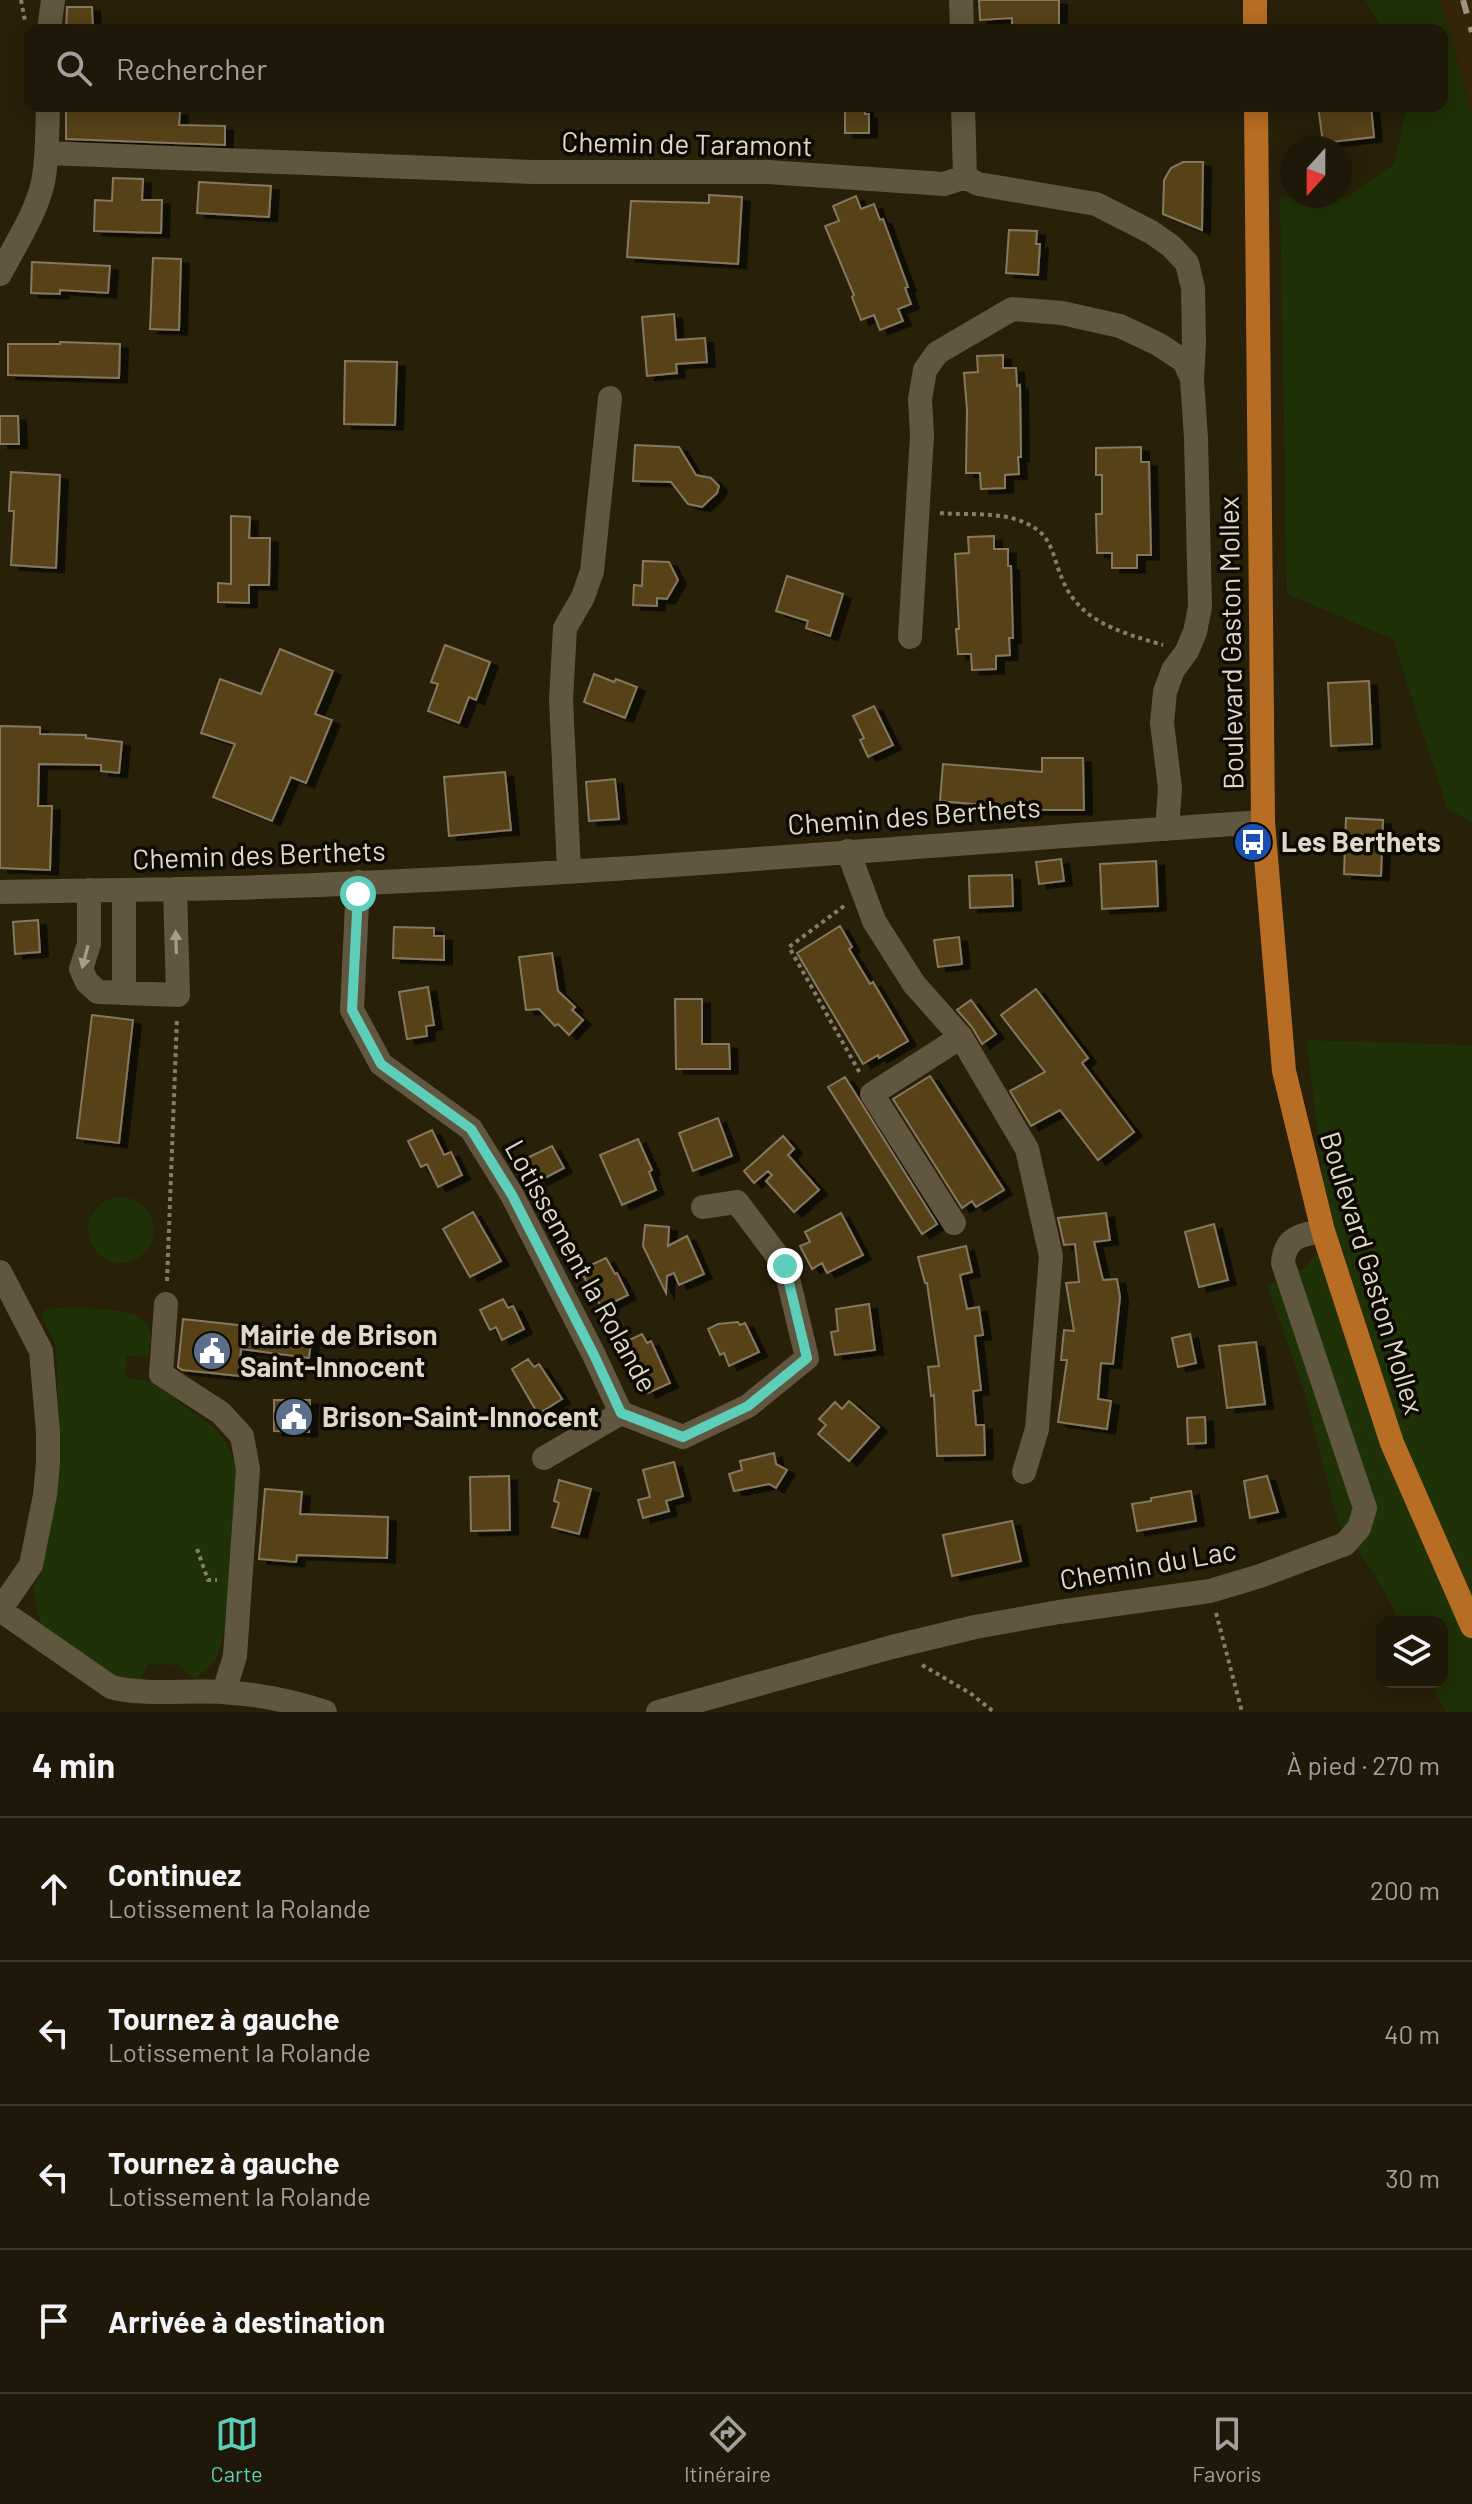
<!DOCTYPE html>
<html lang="fr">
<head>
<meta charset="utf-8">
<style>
  body { margin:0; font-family:Barlow,sans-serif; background:#272112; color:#f1f3f6 }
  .controls { position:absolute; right:24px; bottom:24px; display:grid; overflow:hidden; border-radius:16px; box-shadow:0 4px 20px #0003 }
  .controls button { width:72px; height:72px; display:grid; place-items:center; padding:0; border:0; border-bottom:2px solid #3c3729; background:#1f1808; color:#f1f3f6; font:40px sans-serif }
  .compass { position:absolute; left:1280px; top:136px; width:72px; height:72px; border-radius:50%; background:#1f1808; box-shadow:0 4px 20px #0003; rotate:201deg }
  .stop { position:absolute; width:24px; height:24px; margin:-18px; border:6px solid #5dceb9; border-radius:50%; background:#fff }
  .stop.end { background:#5dceb9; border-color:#fff; box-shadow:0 2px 8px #0008 }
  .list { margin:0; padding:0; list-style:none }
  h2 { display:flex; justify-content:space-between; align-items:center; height:104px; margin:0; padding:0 32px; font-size:34px }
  h2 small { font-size:26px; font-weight:400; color:#a1a09c }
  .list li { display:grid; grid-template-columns:52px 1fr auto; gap:24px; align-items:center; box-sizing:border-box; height:144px; padding:0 32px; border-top:2px solid #3c3729 }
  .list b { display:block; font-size:30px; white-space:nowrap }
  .list p { margin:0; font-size:26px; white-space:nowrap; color:#a1a09c }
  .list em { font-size:26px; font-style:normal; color:#a1a09c }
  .icon { flex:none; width:44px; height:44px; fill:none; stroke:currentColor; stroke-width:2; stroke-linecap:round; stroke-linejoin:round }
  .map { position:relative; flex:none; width:1472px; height:1712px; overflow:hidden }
  .search { position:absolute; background:#1f1808; box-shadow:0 4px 20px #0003; left:24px; right:24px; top:24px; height:88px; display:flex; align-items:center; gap:20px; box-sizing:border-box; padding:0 28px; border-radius:16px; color:#a1a09c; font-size:30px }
  .sheet { height:680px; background:#1f1808 }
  nav { display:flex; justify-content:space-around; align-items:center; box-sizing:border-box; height:112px; border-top:2px solid #3c3729; background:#1f1808; font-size:22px; color:#a1a09c }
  nav a { display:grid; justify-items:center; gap:4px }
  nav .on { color:#5dceb9 }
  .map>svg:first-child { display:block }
  .built { fill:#332609 }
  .green { fill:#1f3106 }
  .building { fill:#574315; stroke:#847860; stroke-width:2; filter:url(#shadow) }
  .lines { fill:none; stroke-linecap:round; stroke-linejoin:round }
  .path { stroke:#857d6c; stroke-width:4; stroke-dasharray:4 4; stroke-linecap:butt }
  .minor { stroke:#61563f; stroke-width:24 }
  .major { stroke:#b76d23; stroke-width:24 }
  .rail { stroke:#9c9584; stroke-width:6; stroke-dasharray:14 14; stroke-linecap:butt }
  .oneway { fill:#a69e8d }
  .route { stroke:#5dceb9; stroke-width:10 }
  .labels { text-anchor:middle; stroke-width:7; stroke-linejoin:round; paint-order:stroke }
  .street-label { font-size:28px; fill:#dfd9cc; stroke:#0e0a03 }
  .poi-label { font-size:28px; font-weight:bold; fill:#dfd9cc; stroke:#0e0a03; text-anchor:start }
</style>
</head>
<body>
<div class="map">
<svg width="1472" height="1712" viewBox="0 0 1472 1712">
  <defs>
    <filter id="shadow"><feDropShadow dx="8" dy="4.5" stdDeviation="0" flood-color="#0009"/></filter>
  </defs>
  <rect width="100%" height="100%" fill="#29200a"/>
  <path class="built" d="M 1439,0 L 1472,0 L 1472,115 L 1461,77 Z"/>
  <path class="green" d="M 1365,0 L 1439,0 L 1472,115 L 1472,823 L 1447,808 L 1393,639 L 1287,594 L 1280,197 L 1347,197 L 1394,164 L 1407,106 L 1442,106 L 1442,30 L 1384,30 Z
    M 1307,1040 L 1472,1045 L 1472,1712 L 1446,1712 L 1430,1682 L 1442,1682 L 1442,1622 L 1400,1622 L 1376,1576 L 1339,1526 L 1306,1397 L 1267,1285 L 1305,1268 L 1329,1234 Z
    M88 1230a33 33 0 1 1 66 0a33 33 0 1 1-66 0Z
    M 55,1308 C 76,1309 138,1305 148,1325 C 153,1335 150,1347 148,1357 L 127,1356 L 125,1377 L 164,1384 C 169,1390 174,1398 180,1403 C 211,1427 225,1427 236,1469 L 225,1632 L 215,1661 L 195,1679 L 178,1665 L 149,1664 L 136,1684 L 124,1684 L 41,1626 L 33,1590 L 42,1571 L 60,1456 L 56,1345 L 41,1314 L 46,1310 Z"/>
  <path class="building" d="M 979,0 L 1059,0 L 1059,30 L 1012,30 L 1012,18 L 980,20 Z
    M 67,7 L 92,7 L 93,30 L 66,30 Z
    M 845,106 L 865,106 L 865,114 L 869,114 L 869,133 L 845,133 Z
    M 1318,106 L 1371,106 L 1374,137 L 1323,143 Z
    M 66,109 L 180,111 L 179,125 L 225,126 L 225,145 L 66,139 Z
    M 1183,162 L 1203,162 L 1202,230 L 1163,214 L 1164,180 L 1171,168 Z
    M 113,178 L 143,179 L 142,200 L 162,200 L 161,233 L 94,231 L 95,200 L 112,201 Z
    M 199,182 L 271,186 L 269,217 L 197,213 Z
    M 709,195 L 742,197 L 738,264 L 627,257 L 631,201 L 709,203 Z
    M 856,196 L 861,209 L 874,204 L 880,220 L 883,219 L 908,287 L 905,288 L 911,304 L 898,309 L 903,321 L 880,330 L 874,315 L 861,320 L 852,297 L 854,295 L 825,226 L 839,221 L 833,206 Z
    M 1009,230 L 1037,231 L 1036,244 L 1040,244 L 1038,275 L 1006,273 Z
    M 153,258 L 181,259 L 179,330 L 150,329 Z
    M 32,262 L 110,266 L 108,293 L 60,290 L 60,294 L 31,293 Z
    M 674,314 L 676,340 L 705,338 L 707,362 L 676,364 L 677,373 L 647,376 L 642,317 Z
    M 60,342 L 120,344 L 119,378 L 8,375 L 8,344 L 60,344 Z
    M 1003,355 L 1003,368 L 1016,368 L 1017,386 L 1020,385 L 1021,457 L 1018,457 L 1019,474 L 1005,475 L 1005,488 L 981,489 L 980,473 L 966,473 L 967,410 L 964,373 L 978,372 L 977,356 Z
    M 345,361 L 397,362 L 395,425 L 344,424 Z
    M 0,416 L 18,416 L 19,444 L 0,444 Z
    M 635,445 L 679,447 L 696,475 L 711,478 L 719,486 L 717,493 L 702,507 L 688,504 L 671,482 L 633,481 Z
    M 1141,447 L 1141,462 L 1149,462 L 1151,555 L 1137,555 L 1137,568 L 1112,568 L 1112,553 L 1097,553 L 1096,514 L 1102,514 L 1102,475 L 1096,475 L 1096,448 Z
    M 11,472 L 60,475 L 56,568 L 11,565 L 14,511 L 9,511 Z
    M 231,516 L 250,517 L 249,538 L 270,538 L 269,585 L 249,585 L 249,603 L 218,602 L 218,583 L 231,584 Z
    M 994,536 L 994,549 L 1008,549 L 1008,566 L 1011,566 L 1013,638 L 1009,638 L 1010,655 L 996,656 L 996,669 L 972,670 L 971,654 L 958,654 L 956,629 L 959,629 L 955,554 L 969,553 L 968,537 Z
    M 643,561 L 669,562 L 678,580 L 667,599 L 657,598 L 657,606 L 633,605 L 634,585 L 642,586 Z
    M 787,576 L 843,594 L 830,636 L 806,628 L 808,621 L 776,611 Z
    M 445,645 L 490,662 L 476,700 L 469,697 L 459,723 L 428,711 L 438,684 L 431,682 Z
    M 280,649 L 333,671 L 315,714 L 332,720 L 306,783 L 291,777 L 272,821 L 213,797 L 235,744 L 201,733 L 220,679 L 261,694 Z
    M 594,674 L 614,682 L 616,679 L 637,687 L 625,718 L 584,702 Z
    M 1369,681 L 1372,744 L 1331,746 L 1328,683 Z
    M 874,706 L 893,745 L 868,757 L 860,740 L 864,738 L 853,716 Z
    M 0,726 L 40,727 L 40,734 L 86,735 L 86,738 L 122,742 L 119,773 L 101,771 L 101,765 L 39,764 L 38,806 L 52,806 L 50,870 L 0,868 Z
    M 1042,758 L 1083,758 L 1084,810 L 1037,810 L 940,801 L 943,764 L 1042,772 Z
    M 505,772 L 511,830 L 449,836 L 444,777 Z
    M 615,779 L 619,819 L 589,821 L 586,782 Z
    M 1346,818 L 1383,820 L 1381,876 L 1344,874 Z
    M 1061,859 L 1064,881 L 1039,884 L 1036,862 Z
    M 1156,861 L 1158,906 L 1102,909 L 1100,864 Z
    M 1012,875 L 1013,906 L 970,908 L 969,876 Z
    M 38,920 L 40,952 L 15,954 L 13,922 Z
    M 840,926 L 852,947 L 849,949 L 870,984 L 873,982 L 908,1041 L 879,1058 L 878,1055 L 863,1064 L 797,953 Z
    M 394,927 L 434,928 L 434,936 L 444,936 L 444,960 L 393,958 Z
    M 959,937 L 962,964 L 938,967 L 934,940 Z
    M 552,953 L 558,991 L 575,1007 L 572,1010 L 583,1020 L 569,1035 L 558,1024 L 555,1026 L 539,1009 L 526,1010 L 519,957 Z
    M 428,987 L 434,1025 L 426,1026 L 427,1036 L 407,1039 L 399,992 Z
    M 1036,989 L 1088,1058 L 1082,1063 L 1134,1132 L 1098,1160 L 1060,1110 L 1031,1126 L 1010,1091 L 1045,1072 L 1001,1015 Z
    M 675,999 L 702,999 L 702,1044 L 729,1044 L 730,1069 L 676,1069 Z
    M 971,1000 L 996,1034 L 982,1044 L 972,1027 L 957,1010 Z
    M 92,1015 L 133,1020 L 119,1143 L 77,1138 Z
    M 930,1076 L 1004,1190 L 976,1207 L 972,1201 L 962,1208 L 893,1099 Z
    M 845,1077 L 937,1224 L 922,1234 L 828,1087 Z
    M 718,1118 L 732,1156 L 693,1171 L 679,1133 Z
    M 432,1130 L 444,1155 L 451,1152 L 462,1175 L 438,1187 L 427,1164 L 421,1167 L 408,1141 Z
    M 783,1136 L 794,1149 L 788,1155 L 819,1190 L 794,1212 L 766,1181 L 772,1175 L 768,1171 L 754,1183 L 744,1171 Z
    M 638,1139 L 652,1170 L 649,1172 L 656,1190 L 622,1205 L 600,1155 Z
    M 552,1146 L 564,1168 L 539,1181 L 527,1158 Z
    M 473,1212 L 501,1261 L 470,1277 L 443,1229 Z
    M 841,1213 L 863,1255 L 827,1273 L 822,1263 L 812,1269 L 800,1246 L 810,1242 L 805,1232 Z
    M 1106,1213 L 1110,1240 L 1094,1242 L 1103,1280 L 1117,1279 L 1120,1297 L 1113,1364 L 1101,1363 L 1098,1399 L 1111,1401 L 1107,1429 L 1058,1422 L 1067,1360 L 1061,1360 L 1064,1330 L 1074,1331 L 1066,1283 L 1079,1282 L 1075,1244 L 1064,1245 L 1058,1218 Z
    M 1214,1224 L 1228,1280 L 1199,1287 L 1185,1232 Z
    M 645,1225 L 669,1227 L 668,1246 L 687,1236 L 704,1274 L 679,1285 L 674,1273 L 667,1276 L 666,1293 L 643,1246 Z
    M 966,1246 L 972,1272 L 960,1275 L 967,1309 L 979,1307 L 983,1335 L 975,1336 L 981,1390 L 973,1391 L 976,1425 L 984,1425 L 985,1455 L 937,1456 L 934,1395 L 931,1396 L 928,1367 L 939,1366 L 927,1283 L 925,1283 L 918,1257 Z
    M 606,1258 L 615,1274 L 617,1273 L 628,1295 L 602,1308 L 580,1270 Z
    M 503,1299 L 508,1308 L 513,1306 L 524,1329 L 502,1340 L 496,1327 L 490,1330 L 480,1310 Z
    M 869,1304 L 875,1350 L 835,1355 L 831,1332 L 838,1331 L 836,1309 Z
    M 183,1319 L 312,1333 L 309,1358 L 241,1349 L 239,1376 L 182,1370 L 178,1367 Z
    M 738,1322 L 740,1325 L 745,1323 L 759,1352 L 729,1366 L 724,1353 L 720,1355 L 708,1329 L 718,1324 Z
    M 642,1334 L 647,1343 L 651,1341 L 670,1383 L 648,1393 L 643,1382 L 638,1384 L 624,1354 L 628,1352 L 623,1343 Z
    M 1190,1334 L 1196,1363 L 1178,1367 L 1172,1338 Z
    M 1256,1342 L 1265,1404 L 1227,1408 L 1219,1346 Z
    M 528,1359 L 534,1367 L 539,1364 L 562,1399 L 538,1414 L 512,1369 Z
    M 274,1400 L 310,1400 L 309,1432 L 274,1431 Z
    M 849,1401 L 879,1427 L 849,1461 L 818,1434 L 826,1425 L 819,1419 L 835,1402 L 842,1409 Z
    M 1205,1417 L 1206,1443 L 1188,1444 L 1187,1418 Z
    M 774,1453 L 776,1464 L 787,1470 L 776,1488 L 769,1484 L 734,1491 L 729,1474 L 742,1470 L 740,1461 Z
    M 674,1462 L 683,1496 L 666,1501 L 669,1511 L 643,1518 L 638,1500 L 650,1497 L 643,1470 Z
    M 509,1476 L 510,1530 L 471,1531 L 470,1477 Z
    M 1267,1476 L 1278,1512 L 1250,1518 L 1244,1481 Z
    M 559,1480 L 591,1489 L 579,1534 L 552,1527 L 559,1503 L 554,1501 Z
    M 265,1489 L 302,1492 L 300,1514 L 388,1517 L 387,1558 L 297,1555 L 296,1562 L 259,1559 Z
    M 1191,1491 L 1196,1521 L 1137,1531 L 1132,1504 L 1151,1501 L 1151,1498 Z
    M 1012,1521 L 1021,1561 L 952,1576 L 943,1535 Z"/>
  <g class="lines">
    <path class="path" d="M 21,0 L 25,21
      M 940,513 C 973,516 1012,509 1040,532 C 1052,542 1055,562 1061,576 C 1078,622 1120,632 1163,645
      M 844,906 L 789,947 L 861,1075
      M 167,1281 L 177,1018
      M 197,1549 L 208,1580 L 217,1580
      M 1216,1613 L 1242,1712
      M 922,1665 L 970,1693 L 994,1712"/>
    <path class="minor" d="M 961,0 L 962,30
      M 49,30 L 53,0
      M 963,106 L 965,177
      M 47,153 L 534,172 L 768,172 L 944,184 L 965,177 L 978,184 L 1096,204 L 1151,232 L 1171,246 L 1187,263 L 1193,288 L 1194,343 L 1192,379
      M 0,274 C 15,245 36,214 43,182 C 48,157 47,131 48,106
      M 910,637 L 922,435 L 920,399 L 925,370 L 937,353 L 1012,309 L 1062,313 L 1120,326 L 1158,344 L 1184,361 L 1192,379 L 1196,438 L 1200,607 L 1195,632 L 1187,651 L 1173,670 L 1165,692 L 1162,723 L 1170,788 L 1167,829
      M 848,851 L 874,921 L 914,984 L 961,1037 L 1027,1149 L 1051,1256 L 1037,1429 L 1024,1472
      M 569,870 L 561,699 L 565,628 L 583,597 L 592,571 L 610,398
      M 358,882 L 352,1010 L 381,1064 L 471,1129 L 512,1195 L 594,1355 L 621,1413 L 683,1437 L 748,1406 L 807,1358 L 785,1266 L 737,1202 L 703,1207
      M 89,890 L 89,944 L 81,969 L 87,982 L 98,992 L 178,995 L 175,889
      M 0,892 C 87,890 174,890 261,887 C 595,876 929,844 1263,822
      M 124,993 L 124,890
      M 954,1223 L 872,1094 L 961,1037
      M 0,1272 L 41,1351 L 48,1432 L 48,1463 L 45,1495 L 31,1565 L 0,1610
      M 166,1304 L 161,1374 L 221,1413 L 242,1436 L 248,1469 L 235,1656 L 224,1692
      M 544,1458 L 621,1413
      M 0,1610 L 111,1687 C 147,1696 185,1690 222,1692 C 256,1694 292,1701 325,1712
      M 658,1712 L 892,1647 L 975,1627 L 1059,1612 L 1210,1591 L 1260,1576 L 1345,1544 L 1359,1528 L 1365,1508 L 1283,1263 C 1285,1237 1300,1235 1323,1231"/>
    <path class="major" d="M 1255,0 L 1255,30
      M 1256,106 L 1263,822 L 1284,1071 L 1323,1231 L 1392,1443 L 1472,1626"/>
    <path class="rail" d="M 1463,0 L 1472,32"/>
  </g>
  <defs><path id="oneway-solid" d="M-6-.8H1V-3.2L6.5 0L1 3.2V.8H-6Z" transform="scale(2)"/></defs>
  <g class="oneway">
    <use href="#oneway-solid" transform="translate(176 942) rotate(-92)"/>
    <use href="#oneway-solid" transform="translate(85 957) rotate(105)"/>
  </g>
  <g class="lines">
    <path class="route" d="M 358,894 L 352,1010 L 381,1064 L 471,1129 L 512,1195 L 594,1355 L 621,1413 L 683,1437 L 748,1406 L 807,1358 L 785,1266"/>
  </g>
  <defs>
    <g id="bus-disc" transform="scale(2)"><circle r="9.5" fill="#1a4fb4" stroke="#0e0a03"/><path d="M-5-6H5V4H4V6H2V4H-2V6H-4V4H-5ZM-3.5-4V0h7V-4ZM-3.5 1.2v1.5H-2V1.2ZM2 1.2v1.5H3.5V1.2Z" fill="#fff"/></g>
    <g id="civic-disc" transform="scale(2)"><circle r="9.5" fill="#5c6f8a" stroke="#0e0a03"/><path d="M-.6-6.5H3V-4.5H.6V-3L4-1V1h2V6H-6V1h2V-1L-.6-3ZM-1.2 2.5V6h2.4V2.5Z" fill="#fff"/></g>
  </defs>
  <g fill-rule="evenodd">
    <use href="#bus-disc" x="1253" y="842"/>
    <use href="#civic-disc" x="212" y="1351"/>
    <use href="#civic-disc" x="294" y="1417"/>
  </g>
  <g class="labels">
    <g class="street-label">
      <text transform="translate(687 144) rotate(1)" y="10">Chemin de Taramont</text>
      <text transform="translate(1231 643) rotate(-91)" y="10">Boulevard Gaston Mollex</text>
      <text transform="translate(914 816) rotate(-4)" y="10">Chemin des Berthets</text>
      <text transform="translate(259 855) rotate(-2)" y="10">Chemin des Berthets</text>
      <text transform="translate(581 1266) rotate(61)" y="10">Lotissement la Rolande</text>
      <text transform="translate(1372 1273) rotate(73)" y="10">Boulevard Gaston Mollex</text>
      <text transform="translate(1148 1565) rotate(-10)" y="10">Chemin du Lac</text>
    </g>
    <g class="poi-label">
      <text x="1281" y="852">Les Berthets</text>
      <text x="240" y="1345">Mairie de Brison<tspan x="240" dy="32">Saint-Innocent</tspan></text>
      <text x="322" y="1427">Brison-Saint-Innocent</text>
    </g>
  </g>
</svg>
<div class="controls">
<button><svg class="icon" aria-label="layers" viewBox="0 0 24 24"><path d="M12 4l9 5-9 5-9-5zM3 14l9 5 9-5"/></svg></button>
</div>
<svg class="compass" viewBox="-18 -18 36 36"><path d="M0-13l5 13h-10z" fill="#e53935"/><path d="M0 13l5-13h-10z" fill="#a1a09c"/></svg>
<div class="stop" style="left:358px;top:894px"></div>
<div class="stop end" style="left:785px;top:1266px"></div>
<div class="search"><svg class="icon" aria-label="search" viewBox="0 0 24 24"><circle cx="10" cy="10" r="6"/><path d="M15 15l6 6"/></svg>Rechercher</div>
</div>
<section class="sheet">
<h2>4 min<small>À pied · 270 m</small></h2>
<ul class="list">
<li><svg class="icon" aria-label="ahead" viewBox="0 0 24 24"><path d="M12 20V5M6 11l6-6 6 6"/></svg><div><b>Continuez</b><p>Lotissement la Rolande</p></div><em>200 m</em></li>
<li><svg class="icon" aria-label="left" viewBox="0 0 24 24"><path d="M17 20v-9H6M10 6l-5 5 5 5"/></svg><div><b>Tournez à gauche</b><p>Lotissement la Rolande</p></div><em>40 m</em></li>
<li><svg class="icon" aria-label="left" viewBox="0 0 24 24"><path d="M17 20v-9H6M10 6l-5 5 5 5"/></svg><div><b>Tournez à gauche</b><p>Lotissement la Rolande</p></div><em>30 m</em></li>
<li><svg class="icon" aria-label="arrive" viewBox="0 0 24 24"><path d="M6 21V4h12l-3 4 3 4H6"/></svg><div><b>Arrivée à destination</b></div></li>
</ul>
</section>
<nav>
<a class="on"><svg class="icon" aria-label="map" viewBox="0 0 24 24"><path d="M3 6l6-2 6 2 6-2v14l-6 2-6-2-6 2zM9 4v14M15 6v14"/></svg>Carte</a>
<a><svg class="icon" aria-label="directions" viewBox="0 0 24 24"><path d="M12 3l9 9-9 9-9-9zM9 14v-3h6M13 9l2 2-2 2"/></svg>Itinéraire</a>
<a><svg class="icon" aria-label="saved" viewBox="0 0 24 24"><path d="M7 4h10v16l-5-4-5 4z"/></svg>Favoris</a>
</nav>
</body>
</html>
